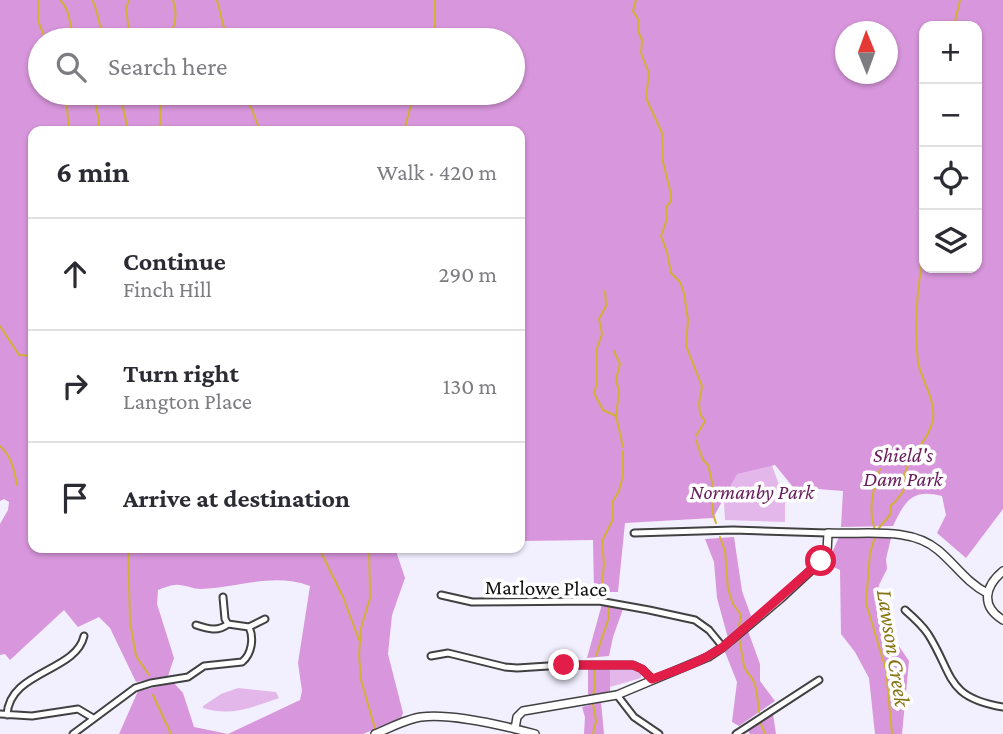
<!DOCTYPE html>
<html lang="en">
<head>
<meta charset="utf-8">
<style>
  body { margin:0; font-family:"Crimson Pro",serif; background:#f2f2f3; color:#2b2b33 }
  .controls { position:absolute; right:21px; top:21px; display:grid; overflow:hidden; border-radius:14px; box-shadow:0 2px 5px #0004 }
  .controls button { width:63px; height:63px; display:grid; place-items:center; padding:0; border:0; border-bottom:2px solid #e1e1e2; background:#fff; color:#2b2b33; font:35px sans-serif }
  .compass { position:absolute; left:835px; top:21px; width:63px; height:63px; border-radius:50%; background:#fff; box-shadow:0 2px 5px #0004; rotate:359deg }
  .stop { position:absolute; width:21px; height:21px; margin:-16px; border:5px solid #e11d48; border-radius:50%; background:#fff }
  .stop.end { background:#e11d48; border-color:#fff; box-shadow:0 2px 7px #0008 }
  .list { margin:0; padding:0; list-style:none }
  h2 { display:flex; justify-content:space-between; align-items:center; height:91px; margin:0; padding:0 28px; font-size:30px }
  h2 small { font-size:23px; font-weight:400; color:#7c7c81 }
  .list li { display:grid; grid-template-columns:46px 1fr auto; gap:21px; align-items:center; box-sizing:border-box; height:112px; padding:0 28px; border-top:2px solid #e1e1e2 }
  .list b { display:block; font-size:26px; white-space:nowrap }
  .list p { margin:0; font-size:23px; white-space:nowrap; color:#7c7c81 }
  .list em { font-size:23px; font-style:normal; color:#7c7c81 }
  .icon { flex:none; width:38px; height:38px; fill:none; stroke:currentColor; stroke-width:2; stroke-linecap:round; stroke-linejoin:round }
  .map { position:relative; flex:none; width:1003px; height:734px; overflow:hidden }
  .search { position:absolute; background:#fff; box-shadow:0 2px 5px #0004; left:28px; top:28px; width:497px; height:77px; display:flex; align-items:center; gap:18px; box-sizing:border-box; padding:0 24px; border-radius:38px; color:#7c7c81; font-size:26px }
  .panel { position:absolute; background:#fff; box-shadow:0 2px 5px #0004; left:28px; top:126px; width:497px; height:427px; border-radius:14px }
  .map>svg:first-child { display:block }
  .green { fill:#e4b7eb }
  .forest { fill:#d896dc; fill-rule:evenodd }
  .lines { fill:none; stroke-linecap:round; stroke-linejoin:round }
  .stream { stroke:#d2b136; stroke-width:2 }
  .minor-casing { stroke:#414141; stroke-width:9 }
  .tertiary-casing { stroke:#414141; stroke-width:10 }
  .minor { stroke:#fff; stroke-width:5 }
  .tertiary { stroke:#fff; stroke-width:7 }
  .route { stroke:#e11d48; stroke-width:9 }
  .labels { text-anchor:middle; stroke-width:7; stroke-linejoin:round; paint-order:stroke }
  .park-label { font-size:21px; font-style:italic; fill:#681c5b; stroke:#fff }
  .street-label { font-size:21px; fill:#0e0e0e; stroke:#fff }
  .water-label { font-size:23px; font-style:italic; fill:#877313; stroke:#fff }
</style>
</head>
<body>
<div class="map">
<svg width="1003" height="734" viewBox="0 0 1003 734">
  <rect width="100%" height="100%" fill="#f2efff"/>
  <path class="green" d="M 767,452 L 785,501 L 785,522 L 725,520 L 722,468 Z
    M 588,668 L 635,668 L 641,673 L 641,678 L 589,693 Z
    M 238,688 L 276,692 L 279,698 C 253,707 231,717 203,708 L 203,706 L 221,694 Z"/>
  <path class="forest" d="M 0,0 L 1003,0 L 1003,509 L 966,558 L 937,533 L 946,515 L 942,496 C 912,488 905,501 893,526 L 841,527 L 843,491 L 793,487 L 775,465 L 737,474 L 713,518 L 625,523 L 618,592 L 594,592 L 593,540 L 520,541 L 520,131 L 33,131 L 33,548 L 395,548 L 405,578 L 392,615 L 388,654 L 403,713 L 401,718 L 363,734 L 119,734 L 138,691 L 174,683 L 183,693 L 194,727 L 228,734 L 300,700 L 302,691 L 298,663 L 310,586 C 273,572 238,588 201,589 C 193,589 186,585 179,585 C 172,584 164,588 158,590 L 157,604 L 174,658 L 168,676 L 136,682 L 110,628 L 99,617 L 78,627 L 64,610 L 10,660 L 5,654 L 0,655 L 0,524 L 8,510 L 9,502 L 4,499 L 0,501 ZM 977,26 L 977,268 L 924,268 L 924,26 ZM 846,32 L 888,32 L 888,74 L 846,74 ZM 40,40 L 513,40 L 513,93 L 40,93 Z
    M 734,537 L 742,591 L 751,616 L 728,638 L 717,598 L 714,562 L 705,539 Z
    M 839,537 L 891,538 L 886,559 L 887,569 L 879,585 L 877,614 L 909,661 L 902,734 L 875,734 L 869,678 L 855,652 L 841,634 L 840,570 L 827,564 Z
    M 602,604 L 623,609 L 613,637 L 609,656 L 587,658 Z
    M 748,631 L 760,664 L 760,681 L 775,701 L 739,726 L 732,722 L 737,682 L 725,652 Z
    M 588,668 L 610,669 L 610,691 L 588,697 Z
    M 601,702 L 604,734 L 584,734 L 585,717 L 582,707 Z
    M 773,714 L 776,734 L 750,734 L 748,731 Z"/>
  <g class="lines">
    <path class="stream" d="M 38,0 L 38,21 L 46,40
      M 60,0 C 72,11 68,27 75,40
      M 92,0 C 100,13 97,27 106,40
      M 129,0 L 126,8 L 130,40
      M 217,0 L 227,40
      M 636,0 L 633,11 L 638,19 L 638,31 L 642,40 L 641,53 L 649,73 L 646,98 L 662,133 L 663,162 L 671,194 L 671,201 L 666,207 L 667,219 L 661,236 L 667,252 L 671,273 L 680,282 L 684,293 L 688,320 L 686,346 L 702,386 L 699,403 L 700,414 L 705,421 L 696,436
      M 954,26 L 960,0
      M 167,40 C 175,28 178,14 173,0
      M 432,40 L 435,23 L 435,0
      M 60,93 L 67,108 L 69,131
      M 93,93 L 99,120 L 98,131
      M 120,93 L 128,131
      M 243,93 L 251,107 L 260,131
      M 158,131 L 160,124 L 160,93
      M 404,131 L 414,93
      M 605,291 L 606,306 L 599,319 L 602,334 L 597,348 L 597,384 L 594,393 L 603,410 L 616,416
      M 0,326 L 19,355 L 33,356
      M 614,351 L 620,364 L 616,379 L 619,392 L 616,416 L 623,447
      M 696,440 L 703,460 L 708,465 L 712,482 L 713,514 L 716,523
      M 0,446 C 12,457 14,470 17,485
      M 878,529 L 890,515 L 891,505 L 895,502 L 904,490 C 898,463 929,444 933,419 C 936,401 921,379 918,362 C 913,324 918,286 924,249
      M 876,532 C 867,510 873,490 880,469
      M 720,537 L 725,551 L 728,589 L 733,604 L 741,615 L 739,626
      M 875,537 L 870,553 L 866,603 L 886,670 L 892,734
      M 128,548 L 130,622 L 136,656 L 149,675
      M 319,548 L 343,597 L 359,640
      M 369,548 L 370,598 L 361,628 L 359,655 L 361,680 L 376,732
      M 608,593 L 602,583 L 604,564 L 602,541 L 613,519 L 613,501 L 619,491 L 623,475 L 623,451
      M 739,638 C 741,648 742,656 744,665 C 745,671 750,675 753,680 C 757,687 758,703 759,712
      M 596,656 L 608,620 L 609,606
      M 153,695 L 171,734
      M 593,695 L 595,685 L 594,668
      M 593,704 L 596,721 L 593,734
      M 760,722 L 765,734"/>
    <g class="minor-casing">
      <path id="minor" d="M 634,533 L 733,530 L 828,533
        M 441,595 L 472,602 L 599,601 L 649,610 L 695,620 L 709,630 L 723,647
        M 223,597 L 225,619 L 228,624
        M 905,610 C 913,617 922,625 928,634 C 954,675 945,697 1003,707
        M 196,625 C 208,629 218,632 228,624 L 249,627 L 265,619
        M 431,656 L 448,653 L 505,667 L 517,668 L 564,665 L 633,665 L 642,669 L 652,679
        M 617,695 L 634,717 L 659,734
        M 0,714 L 32,716 L 78,709 L 93,718
        M 7,715 C 9,671 76,672 84,636
        M 73,734 L 135,688 L 151,683 L 188,677 L 204,666 L 242,662 C 252,654 254,638 249,627
        M 736,734 L 819,680"/>
    </g>
    <g class="tertiary-casing">
      <path id="tertiary" d="M 1003,571 C 985,586 980,606 1003,620
        M 515,729 L 517,717 L 523,711 L 617,695 L 708,657 L 723,647 L 780,599 L 821,561 L 827,552 L 828,533 C 864,535 910,526 938,550 C 955,564 967,583 987,593
        M 375,734 C 390,728 406,719 421,717 C 452,713 505,726 535,734"/>
    </g>
    <use href="#minor" class="minor"/>
    <use href="#tertiary" class="tertiary"/>
  </g>
  <g class="lines">
    <path class="route" d="M 564,665 L 633,665 L 642,669 L 652,679 C 677,670 701,662 723,647 L 821,561"/>
  </g>
  <g class="labels">
    <g class="park-label">
      <text x="903" y="462">Shield's<tspan x="903" dy="24">Dam Park</tspan></text>
      <text x="752" y="499">Normanby Park</text>
    </g>
    <g class="street-label">
      <text transform="translate(546 588) rotate(1)" y="7">Marlowe Place</text>
    </g>
    <g class="water-label">
      <text transform="translate(894 648) rotate(81)" y="8">Lawson Creek</text>
    </g>
  </g>
</svg>
<div class="controls">
<button>+</button>
<button>−</button>
<button><svg class="icon" aria-label="locate" viewBox="0 0 24 24"><circle cx="12" cy="12" r="6"/><path d="M12 2v4M12 18v4M2 12h4M18 12h4"/></svg></button>
<button><svg class="icon" aria-label="layers" viewBox="0 0 24 24"><path d="M12 4l9 5-9 5-9-5zM3 14l9 5 9-5"/></svg></button>
</div>
<svg class="compass" viewBox="-18 -18 36 36"><path d="M0-13l5 13h-10z" fill="#e53935"/><path d="M0 13l5-13h-10z" fill="#7c7c81"/></svg>
<div class="stop" style="left:821px;top:561px"></div>
<div class="stop end" style="left:564px;top:665px"></div>
<div class="search"><svg class="icon" aria-label="search" viewBox="0 0 24 24"><circle cx="10" cy="10" r="6"/><path d="M15 15l6 6"/></svg>Search here</div>
<section class="panel">
<h2>6 min<small>Walk · 420 m</small></h2>
<ul class="list">
<li><svg class="icon" aria-label="ahead" viewBox="0 0 24 24"><path d="M12 20V5M6 11l6-6 6 6"/></svg><div><b>Continue</b><p>Finch Hill</p></div><em>290 m</em></li>
<li><svg class="icon" aria-label="right" viewBox="0 0 24 24"><path d="M7 20v-9h11M14 6l5 5-5 5"/></svg><div><b>Turn right</b><p>Langton Place</p></div><em>130 m</em></li>
<li><svg class="icon" aria-label="arrive" viewBox="0 0 24 24"><path d="M6 21V4h12l-3 4 3 4H6"/></svg><div><b>Arrive at destination</b></div></li>
</ul>
</section>
</div>
</body>
</html>
